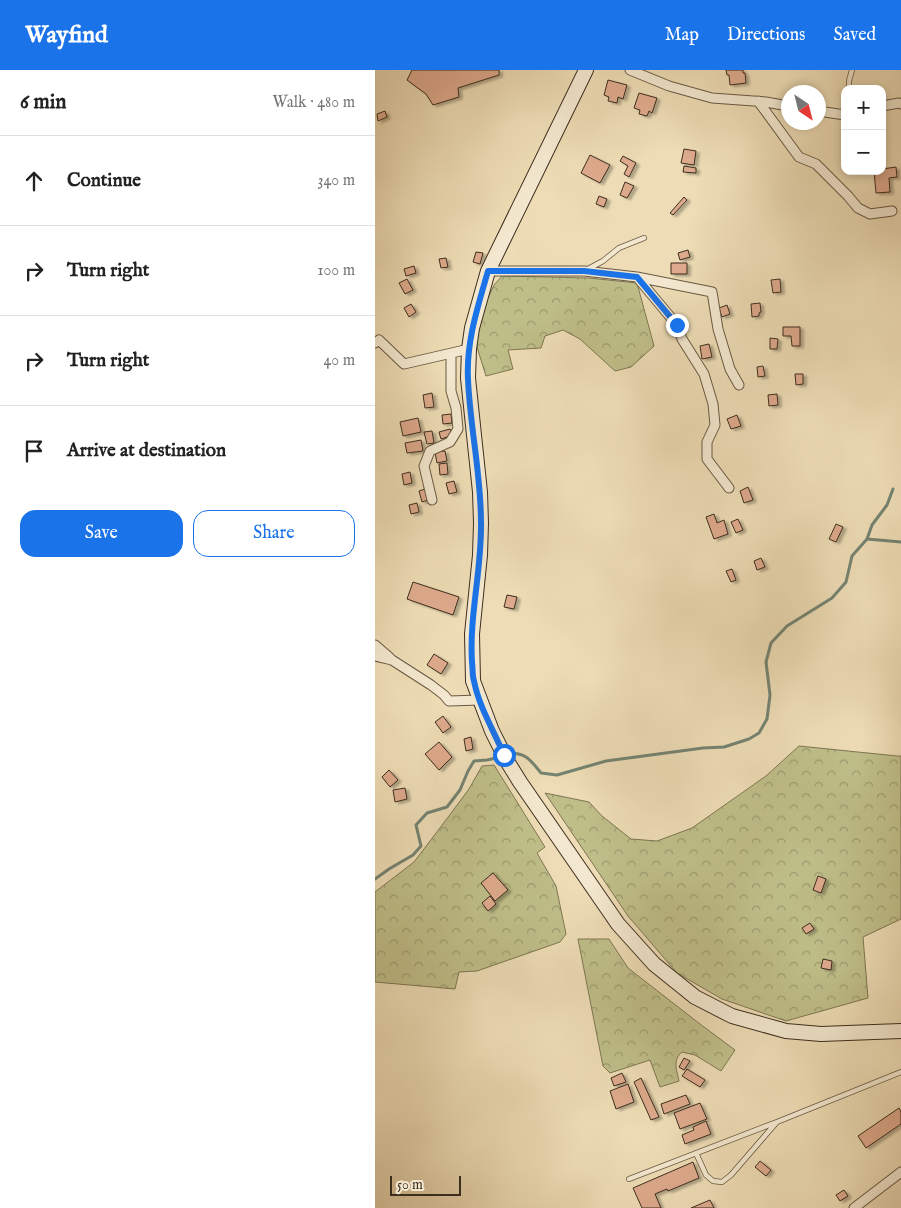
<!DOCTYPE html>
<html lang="en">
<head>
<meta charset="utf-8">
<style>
  body { margin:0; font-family:"IM FELL English",serif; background:#f2f2f2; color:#222 }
  .controls { position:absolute; right:15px; top:15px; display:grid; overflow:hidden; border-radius:10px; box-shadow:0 2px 8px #0003 }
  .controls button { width:45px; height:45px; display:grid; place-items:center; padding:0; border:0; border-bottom:1px solid #e0e0e0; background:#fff; color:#222; font:25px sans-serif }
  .compass { position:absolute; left:406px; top:15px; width:45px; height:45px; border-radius:50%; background:#fff; box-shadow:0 2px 8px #0003; rotate:145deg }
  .scale { position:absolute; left:15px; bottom:12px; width:71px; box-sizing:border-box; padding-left:5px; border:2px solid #3d2d1d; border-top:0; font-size:14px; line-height:18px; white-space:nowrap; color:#3d2d1d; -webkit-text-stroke:4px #f3e8cf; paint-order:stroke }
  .stop { position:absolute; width:15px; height:15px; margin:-11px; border:4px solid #1a73e8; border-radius:50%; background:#fff }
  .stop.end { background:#1a73e8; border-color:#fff; box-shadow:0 1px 5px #0008 }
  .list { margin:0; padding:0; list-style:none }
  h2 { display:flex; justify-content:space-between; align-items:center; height:65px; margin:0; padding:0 20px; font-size:21px }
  h2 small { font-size:16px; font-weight:400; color:#767676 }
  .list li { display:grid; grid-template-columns:32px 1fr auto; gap:15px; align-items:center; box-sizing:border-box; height:90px; padding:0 20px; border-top:1px solid #e0e0e0 }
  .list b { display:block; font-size:19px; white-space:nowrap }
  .list em { font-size:16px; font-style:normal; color:#767676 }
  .actions { display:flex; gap:10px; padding:15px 20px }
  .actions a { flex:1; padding:11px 0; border:1px solid #1a73e8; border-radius:15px; text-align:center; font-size:18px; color:#1a73e8 }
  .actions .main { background:#1a73e8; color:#fff }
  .icon { flex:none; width:28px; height:28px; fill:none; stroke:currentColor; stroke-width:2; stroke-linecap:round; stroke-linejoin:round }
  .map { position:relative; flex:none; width:526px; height:1138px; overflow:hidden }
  header { display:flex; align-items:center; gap:30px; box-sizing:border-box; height:70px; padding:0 25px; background:#1a73e8; color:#fff }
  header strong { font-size:24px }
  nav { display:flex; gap:28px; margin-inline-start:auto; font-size:18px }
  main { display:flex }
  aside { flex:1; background:#fff }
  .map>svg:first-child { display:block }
  .forest { fill:url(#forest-crowns); stroke:#7e7653 }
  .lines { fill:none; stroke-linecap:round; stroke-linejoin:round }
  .stream { stroke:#748372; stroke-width:3 }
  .building { fill:#deaa8d; stroke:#3d2d1d; filter:url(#shadow) }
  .lane-casing { stroke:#695943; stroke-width:6 }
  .street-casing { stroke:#695943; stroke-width:11 }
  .secondary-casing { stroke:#3d2d1d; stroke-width:16 }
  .lane { stroke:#f3e8cf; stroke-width:4.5 }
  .street { stroke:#f3e8cf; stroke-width:9 }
  .secondary { stroke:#f3e8cf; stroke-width:14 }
  .route { stroke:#1a73e8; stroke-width:6 }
</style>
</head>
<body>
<header>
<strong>Wayfind</strong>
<nav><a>Map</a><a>Directions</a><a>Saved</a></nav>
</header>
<main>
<aside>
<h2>6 min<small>Walk · 480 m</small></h2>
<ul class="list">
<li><svg class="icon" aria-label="ahead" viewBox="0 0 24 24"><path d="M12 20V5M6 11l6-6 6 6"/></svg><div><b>Continue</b></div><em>340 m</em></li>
<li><svg class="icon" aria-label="right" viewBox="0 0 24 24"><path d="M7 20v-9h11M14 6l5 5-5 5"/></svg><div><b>Turn right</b></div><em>100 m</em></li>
<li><svg class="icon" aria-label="right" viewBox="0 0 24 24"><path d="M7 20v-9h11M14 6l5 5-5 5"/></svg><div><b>Turn right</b></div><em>40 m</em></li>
<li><svg class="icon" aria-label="arrive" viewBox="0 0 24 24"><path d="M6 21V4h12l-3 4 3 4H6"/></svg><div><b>Arrive at destination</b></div></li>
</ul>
<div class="actions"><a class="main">Save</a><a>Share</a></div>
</aside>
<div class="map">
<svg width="526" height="1138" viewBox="0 0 526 1138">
  <defs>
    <pattern id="forest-crowns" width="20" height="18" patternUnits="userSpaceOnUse" patternTransform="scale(1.25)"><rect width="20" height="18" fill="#bfbe89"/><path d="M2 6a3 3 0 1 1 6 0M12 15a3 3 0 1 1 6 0" fill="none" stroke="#9c9b6f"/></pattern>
    <filter id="shadow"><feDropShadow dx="3.5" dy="2" stdDeviation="1" flood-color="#0004"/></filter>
  </defs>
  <rect width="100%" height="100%" fill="#eddcb5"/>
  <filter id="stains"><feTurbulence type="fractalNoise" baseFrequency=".004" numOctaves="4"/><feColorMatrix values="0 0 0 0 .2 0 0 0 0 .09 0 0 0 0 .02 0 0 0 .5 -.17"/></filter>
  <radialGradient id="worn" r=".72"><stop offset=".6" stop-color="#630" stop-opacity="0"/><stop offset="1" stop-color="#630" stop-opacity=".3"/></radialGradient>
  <path class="forest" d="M 127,206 L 214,208 L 262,213 L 279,276 L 256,297 L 240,301 L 205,269 L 188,260 L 170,266 L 166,278 L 133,280 L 138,299 L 111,306 L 101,274 L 102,252 L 119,215 Z
    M 424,676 L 522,686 L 526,686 L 526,849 L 488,867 L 493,928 L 411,951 L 347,929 L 302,903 L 253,846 L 170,723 L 214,732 L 227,746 L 256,769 L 282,771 L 317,758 L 391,706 Z
    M 119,695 L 170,777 L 162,783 L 181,816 L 191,864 L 185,872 L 102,901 L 84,902 L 80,919 L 0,912 L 0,822 L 39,792 L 71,750 L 94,719 L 107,696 Z
    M 203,869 L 234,869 L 253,898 L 325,954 L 360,980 L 346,1001 L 320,985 L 307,982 C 297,990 302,1001 304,1011 L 285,1017 L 275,990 L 235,1003 L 228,996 Z"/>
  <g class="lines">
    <path class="stream" d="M 492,469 L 526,472
      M 134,684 C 150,681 157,692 166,703 L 182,705 L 231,691 L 328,678 L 349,677 L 374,669 L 384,663 L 392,649 L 395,625 L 391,592 L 396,573 L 412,556 L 457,528 L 471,512 L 477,486 L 492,469 L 497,455 L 512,435 L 518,419
      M 0,809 L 14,799 L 38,785 L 46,776 L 41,755 L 52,743 L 72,737 L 85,720 L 93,701 L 99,691 L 112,690 L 126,687"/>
  </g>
  <path class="building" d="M 37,0 L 124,0 L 124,5 L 83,18 L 84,27 L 58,35 L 51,24 L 32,10 Z
    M 351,0 L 368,0 L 368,3 L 370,3 L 371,13 L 355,15 L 354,5 L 352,5 Z
    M 233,10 L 252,15 L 248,29 L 243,27 L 242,33 L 233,31 L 234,27 L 229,25 Z
    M 264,23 L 282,28 L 277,43 L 274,41 L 272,46 L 264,44 L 265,40 L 259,38 Z
    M 10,41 L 12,47 L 3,51 L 2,44 Z
    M 309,79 L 321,81 L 319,95 L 306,93 Z
    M 215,85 L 235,95 L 225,113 L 206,103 Z
    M 248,86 L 261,93 L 254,107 L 249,104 L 253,96 L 245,91 Z
    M 309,96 L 321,98 L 321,103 L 308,102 Z
    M 521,97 L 522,107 L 514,108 L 515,122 L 501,123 L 499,101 L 507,101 L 507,99 Z
    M 250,112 L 259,116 L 252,128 L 245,125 Z
    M 224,126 L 232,129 L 229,137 L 221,134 Z
    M 309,127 L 312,130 L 298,145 L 295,143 Z
    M 313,180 L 315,187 L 305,190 L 303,183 Z
    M 101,182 L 108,183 L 105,194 L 98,192 Z
    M 71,188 L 73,197 L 66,198 L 64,189 Z
    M 296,193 L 312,193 L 312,204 L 296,204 Z
    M 39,196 L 41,203 L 31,206 L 29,199 Z
    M 32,209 L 38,220 L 30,224 L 24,213 Z
    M 405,209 L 406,222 L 398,223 L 396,210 Z
    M 385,233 L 386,242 L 384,243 L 384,246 L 377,247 L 376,234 Z
    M 36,234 L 41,242 L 34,247 L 29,238 Z
    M 352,235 L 355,244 L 347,247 L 344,238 Z
    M 408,257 L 425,257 L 425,276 L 417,276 L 416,266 L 408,266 Z
    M 395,268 L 403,269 L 402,279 L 395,279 Z
    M 334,274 L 337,287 L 327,289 L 325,276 Z
    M 388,296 L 390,306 L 383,307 L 382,297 Z
    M 420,304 L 428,304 L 428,314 L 421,315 Z
    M 57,323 L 59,337 L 50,338 L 48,325 Z
    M 402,324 L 403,335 L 394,336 L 393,325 Z
    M 76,344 L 77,353 L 68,354 L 67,345 Z
    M 362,345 L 366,356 L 356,359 L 352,349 Z
    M 43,348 L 46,362 L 28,366 L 25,352 Z
    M 75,359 L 78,365 L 66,369 L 64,362 Z
    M 57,361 L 59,373 L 52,374 L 49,362 Z
    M 46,370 L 48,381 L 32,383 L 30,373 Z
    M 70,381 L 72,391 L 62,393 L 60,382 Z
    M 72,393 L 73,404 L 65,405 L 64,394 Z
    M 35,402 L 37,413 L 29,415 L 27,404 Z
    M 79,411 L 82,422 L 74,424 L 71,413 Z
    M 373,417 L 378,430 L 369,433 L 365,421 Z
    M 50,419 L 53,430 L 47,432 L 44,421 Z
    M 42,433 L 44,442 L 36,444 L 34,435 Z
    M 339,444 L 342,453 L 349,450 L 353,464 L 339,469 L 331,447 Z
    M 363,449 L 368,460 L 361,463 L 356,452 Z
    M 461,454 L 468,457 L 461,472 L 454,469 Z
    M 386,488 L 390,497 L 382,500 L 379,491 Z
    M 357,499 L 361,510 L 356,512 L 351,501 Z
    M 38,512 L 84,527 L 78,545 L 32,529 Z
    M 132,525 L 142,527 L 139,539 L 129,537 Z
    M 59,584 L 73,593 L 66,604 L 52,595 Z
    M 68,646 L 76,657 L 68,663 L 60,652 Z
    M 96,667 L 98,679 L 91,681 L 89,669 Z
    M 64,672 L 77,687 L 64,700 L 50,684 Z
    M 14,700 L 23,710 L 15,717 L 7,707 Z
    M 30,718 L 32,729 L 20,732 L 18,720 Z
    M 118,803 L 133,820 L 120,831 L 106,813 Z
    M 443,806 L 451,809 L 446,823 L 438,820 Z
    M 115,826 L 121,834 L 113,841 L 107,833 Z
    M 435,853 L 439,859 L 431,864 L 427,858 Z
    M 448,889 L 457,891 L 456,900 L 446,898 Z
    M 309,988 L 315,991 L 309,1000 L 304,997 Z
    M 312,999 L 330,1010 L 325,1017 L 307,1006 Z
    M 247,1003 L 251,1012 L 239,1016 L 236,1008 Z
    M 266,1008 L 284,1047 L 276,1050 L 259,1012 Z
    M 253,1014 L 259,1032 L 241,1039 L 235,1021 Z
    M 311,1025 L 315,1034 L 289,1044 L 286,1034 Z
    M 325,1033 L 332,1049 L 305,1059 L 299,1043 Z
    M 524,1038 L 526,1042 L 526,1054 L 491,1078 L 483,1066 Z
    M 331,1051 L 336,1064 L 310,1074 L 307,1065 L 319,1060 L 318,1057 Z
    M 385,1091 L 396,1100 L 391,1106 L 380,1097 Z
    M 318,1092 L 324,1108 L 293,1121 L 292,1119 L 280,1124 L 286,1138 L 267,1138 L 258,1118 Z
    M 469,1120 L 473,1126 L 465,1131 L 461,1125 Z
    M 335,1130 L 339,1138 L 316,1138 Z"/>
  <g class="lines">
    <g class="lane-casing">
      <path id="lane" d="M 474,19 L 474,11 L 477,0
        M 213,199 L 228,191 L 244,178 L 269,168
        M 321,1083 L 331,1105 L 338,1111 L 347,1112 L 356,1105 L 401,1053
        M 254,1109 L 402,1052 L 526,1002"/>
    </g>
    <g class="street-casing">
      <path id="street" d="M 255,0 L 294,16 L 337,28 L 391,32 L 413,36
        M 383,31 L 424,87 L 441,94 L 473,126 L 483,138 L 495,144 L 517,141
        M 507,36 L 524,33 L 526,34
        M 443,41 L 470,45
        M 113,201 L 209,201 L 262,207 L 337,222 L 343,259 L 355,299 L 364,315
        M 262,207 L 302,255 L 307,269 L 329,304 L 338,334 L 340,355 L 332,372 L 332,389 L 354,418
        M 0,273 L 4,270 L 29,294 L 94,279
        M 57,430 L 49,396 L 55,381 L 75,372 L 83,359 L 81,338 L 76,321 L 76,284
        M 0,575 L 15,588
        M 0,586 L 17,590 L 56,615 L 69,625 L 74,631 L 105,630
        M 479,1138 L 526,1102"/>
    </g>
    <g class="secondary-casing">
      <path id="secondary" d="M 211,0 L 113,201 L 97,258 L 94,279 L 93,308 L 105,422 L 106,453 L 105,485 L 97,564 L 98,611 L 117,661 L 132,691 L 145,712 L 243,854 L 279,894 L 320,927 L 357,946 L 411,961 L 446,964 L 526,961"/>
    </g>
    <use href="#lane" class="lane"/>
    <use href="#street" class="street"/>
    <use href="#secondary" class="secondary"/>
  </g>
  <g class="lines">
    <path class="route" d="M 129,685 C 119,661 104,637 99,611 C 97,605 98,599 97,592 C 94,546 107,499 106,452 C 106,404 95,357 93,309 C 91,272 103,236 113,201 L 209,201 L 262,207 L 302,255"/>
  </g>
  <rect width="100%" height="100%" filter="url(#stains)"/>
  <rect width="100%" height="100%" fill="url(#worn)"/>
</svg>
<div class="controls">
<button>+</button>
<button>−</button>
</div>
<svg class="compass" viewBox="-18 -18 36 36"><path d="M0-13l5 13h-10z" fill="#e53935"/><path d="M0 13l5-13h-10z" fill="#767676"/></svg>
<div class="scale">50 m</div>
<div class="stop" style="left:129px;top:685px"></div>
<div class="stop end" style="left:302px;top:255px"></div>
</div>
</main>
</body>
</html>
